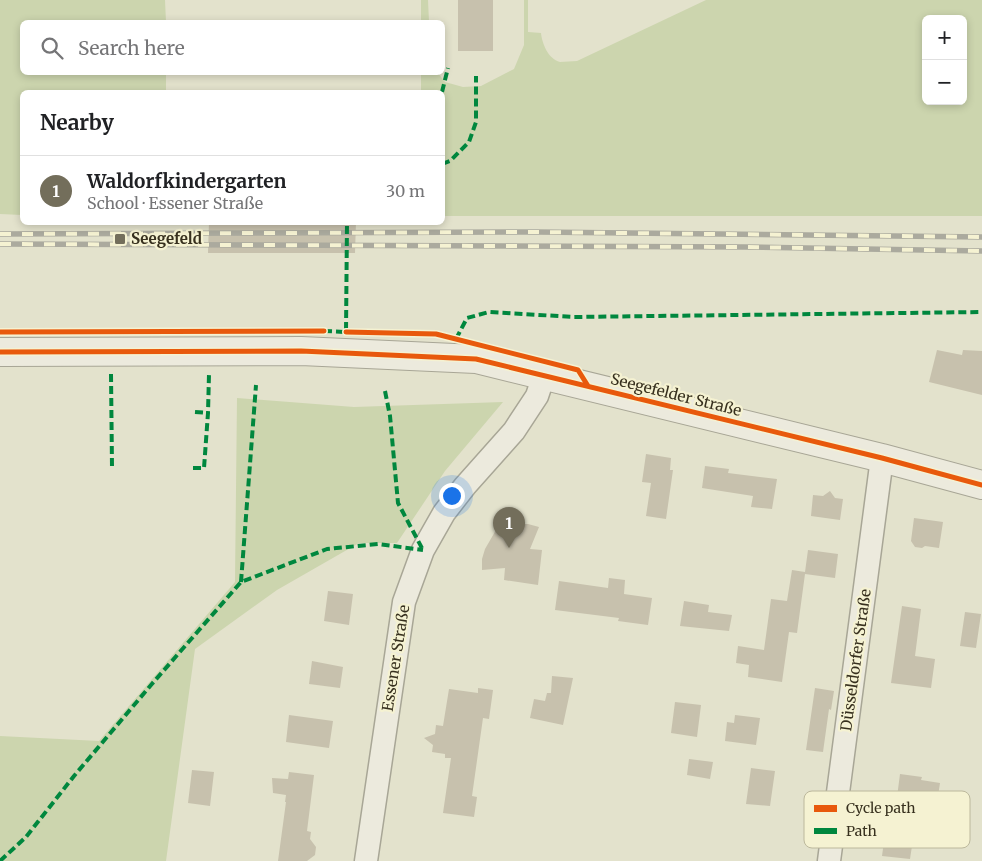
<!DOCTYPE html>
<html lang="en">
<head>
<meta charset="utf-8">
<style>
  body { margin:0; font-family:Merriweather,serif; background:#f2f2f2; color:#202124 }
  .controls { position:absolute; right:15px; top:15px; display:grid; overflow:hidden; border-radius:8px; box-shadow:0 2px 8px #0003 }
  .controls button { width:45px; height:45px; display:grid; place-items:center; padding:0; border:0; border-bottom:1px solid #e0e0e0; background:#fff; color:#202124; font:25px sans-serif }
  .you { position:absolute; left:451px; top:495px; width:18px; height:18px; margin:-12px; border:4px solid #fff; border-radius:50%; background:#1a73e8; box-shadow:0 0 0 8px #1a73e833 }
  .badge { display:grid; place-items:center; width:32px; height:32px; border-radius:50%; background:#736e5b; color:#fff; font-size:16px; font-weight:700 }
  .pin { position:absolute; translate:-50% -41px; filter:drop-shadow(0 1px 2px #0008) }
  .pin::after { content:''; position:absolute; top:26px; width:18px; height:15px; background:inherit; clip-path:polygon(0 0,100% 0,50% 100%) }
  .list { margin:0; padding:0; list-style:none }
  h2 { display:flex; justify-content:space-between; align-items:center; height:65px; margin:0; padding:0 20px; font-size:21px }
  h2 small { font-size:16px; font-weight:400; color:#757577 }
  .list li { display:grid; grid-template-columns:32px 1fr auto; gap:15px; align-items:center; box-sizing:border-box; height:70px; padding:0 20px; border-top:1px solid #e0e0e0 }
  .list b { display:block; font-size:19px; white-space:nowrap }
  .list p { margin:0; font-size:16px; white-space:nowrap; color:#757577 }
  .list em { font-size:16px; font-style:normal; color:#757577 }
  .icon { flex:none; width:28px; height:28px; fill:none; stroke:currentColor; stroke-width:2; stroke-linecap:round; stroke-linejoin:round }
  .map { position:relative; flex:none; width:982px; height:861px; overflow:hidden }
  .search { position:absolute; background:#fff; box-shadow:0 2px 8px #0003; left:20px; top:20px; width:425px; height:55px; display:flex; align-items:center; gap:12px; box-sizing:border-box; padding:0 18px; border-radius:8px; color:#757577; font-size:19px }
  .panel { position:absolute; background:#fff; box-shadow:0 2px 8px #0003; left:20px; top:90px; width:425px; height:135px; border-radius:8px }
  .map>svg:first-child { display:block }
  .green { fill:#ccd5ae; fill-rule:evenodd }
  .building { fill:#c7c1ad }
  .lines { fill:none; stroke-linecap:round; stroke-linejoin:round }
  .minor-casing { stroke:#a8a696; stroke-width:25 }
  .tertiary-casing { stroke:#a8a696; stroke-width:30 }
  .minor { stroke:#eceadd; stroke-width:22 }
  .tertiary { stroke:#eceadd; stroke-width:28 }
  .rail-casing { stroke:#abaa9e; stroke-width:5.5 }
  .rail { stroke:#f5f2d2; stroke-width:4; stroke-dasharray:11; stroke-linecap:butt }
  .quiet { stroke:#00873e; stroke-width:4; stroke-dasharray:8 4; stroke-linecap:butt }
  .cycleway-casing { stroke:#f5f2d2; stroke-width:8 }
  .cycleway { stroke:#e8590c; stroke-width:5 }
  .poi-dot { fill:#736e5b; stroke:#f5f2d2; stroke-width:2 }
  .labels { text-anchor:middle; stroke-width:4.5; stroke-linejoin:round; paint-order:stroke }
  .poi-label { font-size:15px; font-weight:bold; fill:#37301e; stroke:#f5f2d2; text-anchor:start }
  .street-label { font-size:15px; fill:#37301e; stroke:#f5f2d2 }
  .key { fill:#f5f2d2; stroke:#bcb89c; stroke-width:1 }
  .key-label { font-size:14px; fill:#37301e }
</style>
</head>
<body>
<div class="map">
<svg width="982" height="861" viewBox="0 0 982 861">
  <rect width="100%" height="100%" fill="#e3e2cc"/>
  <path class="green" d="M 0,0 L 165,0 L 166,22 L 22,22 L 22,72 L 166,73 L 166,92 L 22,92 L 22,215 L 0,214 Z
    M 421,0 L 428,0 L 429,22 L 421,22 Z
    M 524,0 L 528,0 L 528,32 L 541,33 C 542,43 548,59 560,62 C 565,62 572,61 577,61 L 706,0 L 982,0 L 982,216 L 443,216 L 442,92 L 421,92 L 421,73 L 438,73 L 445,82 L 463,87 L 481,86 L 514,69 L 524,45 ZM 926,19 L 963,19 L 963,101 L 926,101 Z
    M 237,398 L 354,407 L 503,402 L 445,471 L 397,543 L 359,543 L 277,590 L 195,649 L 166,861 L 0,861 L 0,736 L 99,741 L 235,582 Z"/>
  <path class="building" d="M 458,0 L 493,0 L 493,51 L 458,51 Z
    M 209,222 L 356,222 L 355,253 L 208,253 Z
    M 937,350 L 962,355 L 963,350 L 982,351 L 982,395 L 929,382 Z
    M 646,454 L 671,458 L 670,470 L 673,470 L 666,519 L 646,516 L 651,483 L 642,482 Z
    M 705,466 L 729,469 L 728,473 L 777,479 L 772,509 L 751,507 L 753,496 L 702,488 Z
    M 830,491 L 835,498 L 843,499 L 840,520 L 811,516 L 813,495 L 823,496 Z
    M 914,518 L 943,522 L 939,548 L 925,546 L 922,548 L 915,547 L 911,541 Z
    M 517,524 L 528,524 L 539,527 L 530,549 L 542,550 L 538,585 L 504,580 L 505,568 L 482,570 L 482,559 L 485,549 L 496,530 Z
    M 808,550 L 838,554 L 835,578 L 805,574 L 797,633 L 789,632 L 782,682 L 748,677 L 749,665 L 736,663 L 738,646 L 764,650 L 771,599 L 787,601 L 792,570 L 805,572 Z
    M 609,578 L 625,580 L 624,594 L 652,598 L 648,625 L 618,621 L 619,618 L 555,610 L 559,581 L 608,588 Z
    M 328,591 L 353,594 L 349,625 L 324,621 Z
    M 684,601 L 709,605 L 708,612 L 732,615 L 729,631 L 680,626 Z
    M 902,606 L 921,609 L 915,656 L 935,659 L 931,688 L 891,683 Z
    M 965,612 L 981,614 L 976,648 L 960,646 Z
    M 312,661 L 343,667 L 340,688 L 309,684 Z
    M 552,676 L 573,678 L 563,725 L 530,718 L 534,699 L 545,701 L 547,693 L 551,693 Z
    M 478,688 L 493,690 L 489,719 L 483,718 L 472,796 L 477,797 L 474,817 L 443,813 L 451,758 L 445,758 L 445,754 L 432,752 L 433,745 L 424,738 L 435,734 L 436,725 L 443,726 L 449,689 L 478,693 Z
    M 815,688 L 834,691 L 831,710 L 829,709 L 823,752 L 806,750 Z
    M 675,702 L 701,705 L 697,737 L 671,733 Z
    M 289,715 L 333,721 L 329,748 L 286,742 Z
    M 735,715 L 760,718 L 756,745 L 725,741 L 727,722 L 734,723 Z
    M 689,759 L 713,762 L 710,779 L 687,775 Z
    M 751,768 L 775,771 L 770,806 L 746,804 Z
    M 192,770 L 214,772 L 210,806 L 188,803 Z
    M 289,772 L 314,775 L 307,831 L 311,832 L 310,839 L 316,847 L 315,855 L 307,861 L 278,861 L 286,802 L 285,802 L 286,795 L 273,793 L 272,778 L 288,779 Z
    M 900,774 L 922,777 L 921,780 L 940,783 L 936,809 L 918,807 L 910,859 L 882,856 L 886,827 L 893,828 Z"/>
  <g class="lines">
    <g class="minor-casing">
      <path id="minor" d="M 366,861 L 404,602 L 423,550 L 444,513 L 465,486 L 514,431 L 537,396 L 544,375
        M 829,861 L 882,458"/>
    </g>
    <g class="tertiary-casing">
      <path id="tertiary" d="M 0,352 L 301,351 L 476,359 L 882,458 L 982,485"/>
    </g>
    <use href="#minor" class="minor"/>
    <use href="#tertiary" class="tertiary"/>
    <g class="rail-casing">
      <path id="rail" d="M 0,234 L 537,232 L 982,237
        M 0,244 L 745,247 L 982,251"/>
    </g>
    <use href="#rail" class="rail"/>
    <path class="quiet" d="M 442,92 L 448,68
      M 442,164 L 450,161 L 469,142 L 476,122 L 476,76
      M 324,331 L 346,332 L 347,222
      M 456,339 L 467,318 L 489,312 L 574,317 L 982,312
      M 111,374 L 112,467
      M 385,391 L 390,416 L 398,503 L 423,550
      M 195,412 L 208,413
      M 193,468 L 204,468 L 208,413 L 209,374
      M 241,582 L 256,385
      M 0,861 L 26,837 L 74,776 L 151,685 L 241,582 L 327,549 L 378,544 L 423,550"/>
    <g class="cycleway-casing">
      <path id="cycleway" d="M 0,332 L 324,331
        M 346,332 L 436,334 L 578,370 L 588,386
        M 0,352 L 301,351 L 476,359 L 882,458 L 982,485"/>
    </g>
    <use href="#cycleway" class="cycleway"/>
  </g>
  <rect class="poi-dot" x="114" y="233" width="12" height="12" rx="2.5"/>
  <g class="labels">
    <g class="poi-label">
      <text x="131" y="244">Seegefeld</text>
    </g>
    <g class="street-label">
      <text transform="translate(676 395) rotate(14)" y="5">Seegefelder Straße</text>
      <text transform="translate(396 658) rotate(-81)" y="5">Essener Straße</text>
      <text transform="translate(856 660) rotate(-82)" y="5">Düsseldorfer Straße</text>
    </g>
  </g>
  <rect x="804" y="791" width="166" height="57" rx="8" class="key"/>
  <rect x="814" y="805" width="23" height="7" fill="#e8590c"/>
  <rect x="814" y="828" width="23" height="6" fill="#00873e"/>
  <g class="key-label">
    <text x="846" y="813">Cycle path</text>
    <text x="846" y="836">Path</text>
  </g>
</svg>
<div class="controls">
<button>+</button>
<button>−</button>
</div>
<div class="you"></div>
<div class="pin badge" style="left:509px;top:548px">1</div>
<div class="search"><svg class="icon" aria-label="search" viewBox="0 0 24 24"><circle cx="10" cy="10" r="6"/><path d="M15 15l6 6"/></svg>Search here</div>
<section class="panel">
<h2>Nearby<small></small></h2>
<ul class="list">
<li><span class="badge">1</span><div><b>Waldorfkindergarten</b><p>School · Essener Straße</p></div><em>30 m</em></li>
</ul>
</section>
</div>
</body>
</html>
